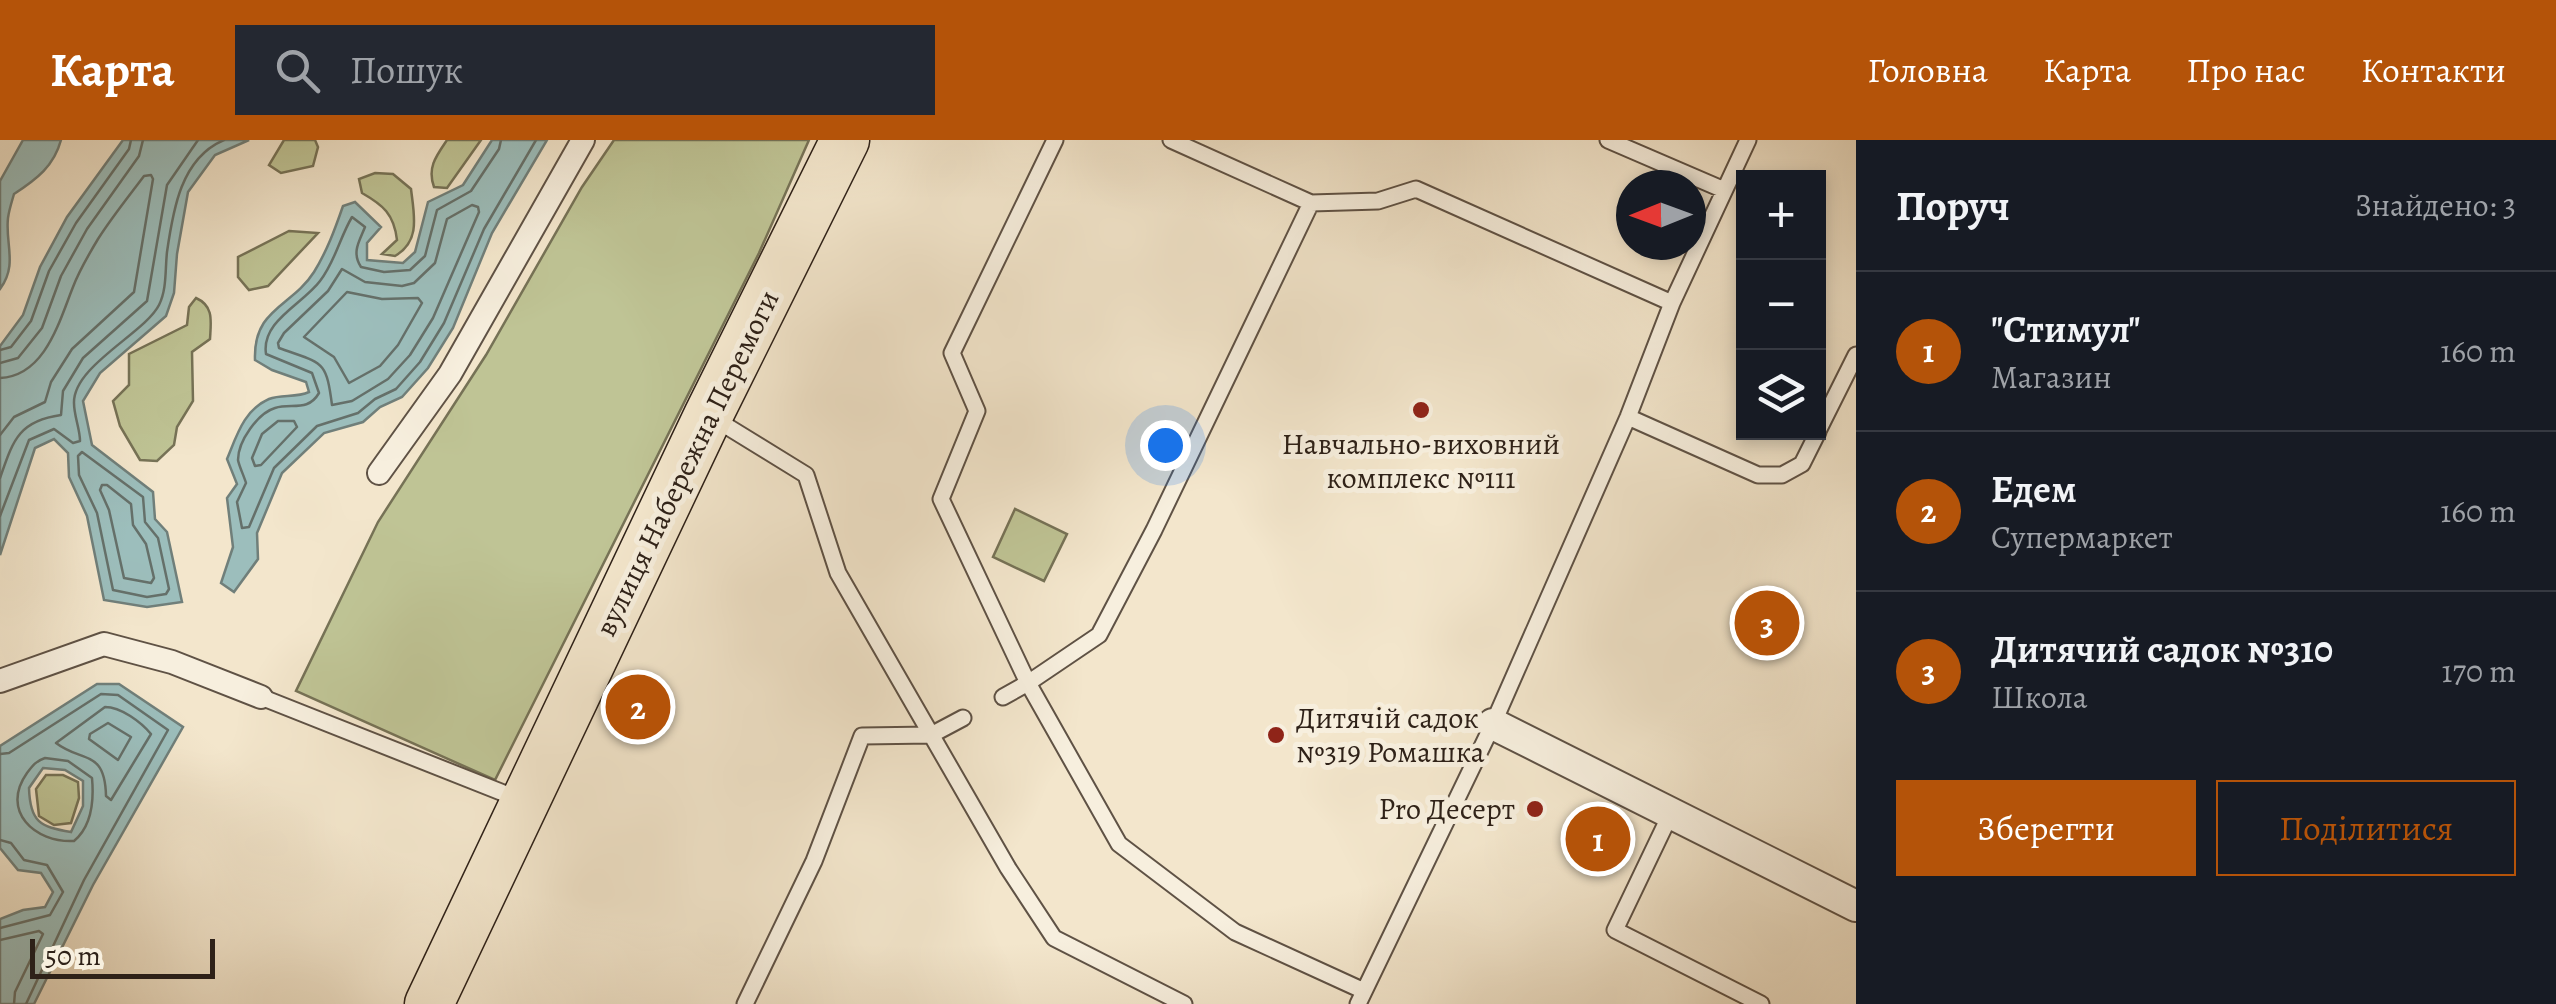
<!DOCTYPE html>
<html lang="uk">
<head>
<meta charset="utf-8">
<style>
  body { margin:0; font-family:Alegreya,serif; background:#242831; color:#f1f3f6 }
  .controls { position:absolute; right:30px; top:30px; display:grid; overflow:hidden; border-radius:0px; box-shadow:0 5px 15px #0003 }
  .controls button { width:90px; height:90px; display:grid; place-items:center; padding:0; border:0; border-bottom:2px solid #363941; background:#171b24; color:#f1f3f6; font:50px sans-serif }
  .compass { position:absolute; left:1616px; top:30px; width:90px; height:90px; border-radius:50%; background:#171b24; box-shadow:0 5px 15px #0003; rotate:269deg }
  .scale { position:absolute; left:30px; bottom:25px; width:185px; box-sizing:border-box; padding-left:10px; border:5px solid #2e2118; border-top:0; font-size:28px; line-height:35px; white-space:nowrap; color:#2e2118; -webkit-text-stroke:8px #f7efde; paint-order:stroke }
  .you { position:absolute; left:1165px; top:305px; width:35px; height:35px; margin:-25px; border:8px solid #fff; border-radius:50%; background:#1a73e8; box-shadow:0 0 0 15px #1a73e833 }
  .badge { display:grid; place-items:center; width:65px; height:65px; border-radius:50%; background:#b45309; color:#fff; font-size:32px; font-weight:700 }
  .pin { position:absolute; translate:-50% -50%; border:5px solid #fff; box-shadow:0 2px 10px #0006 }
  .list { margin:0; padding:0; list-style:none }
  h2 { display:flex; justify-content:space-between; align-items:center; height:130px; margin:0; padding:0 40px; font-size:42px }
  h2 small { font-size:32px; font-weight:400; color:#9ea1a6 }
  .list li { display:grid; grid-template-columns:65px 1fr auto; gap:30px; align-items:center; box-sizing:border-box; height:160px; padding:0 40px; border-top:2px solid #363941 }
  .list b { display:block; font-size:38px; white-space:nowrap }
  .list p { margin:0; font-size:32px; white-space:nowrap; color:#9ea1a6 }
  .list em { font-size:32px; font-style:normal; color:#9ea1a6 }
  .actions { display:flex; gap:20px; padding:30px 40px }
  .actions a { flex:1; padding:22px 0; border:2px solid #b45309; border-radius:0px; text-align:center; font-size:35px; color:#b45309 }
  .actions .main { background:#b45309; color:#fff }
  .icon { flex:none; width:55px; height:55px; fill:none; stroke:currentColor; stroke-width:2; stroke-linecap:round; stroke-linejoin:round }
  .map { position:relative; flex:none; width:1856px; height:864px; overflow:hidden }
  header { display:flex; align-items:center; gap:60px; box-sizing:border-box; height:140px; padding:0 50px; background:#b45309; color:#fff }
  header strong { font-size:48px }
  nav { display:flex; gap:55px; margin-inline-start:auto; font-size:35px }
  .search { width:700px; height:90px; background:#242831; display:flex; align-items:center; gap:25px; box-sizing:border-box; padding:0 35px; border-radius:0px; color:#9ea1a6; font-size:38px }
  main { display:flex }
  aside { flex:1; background:#171b24 }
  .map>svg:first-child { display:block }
  .green { fill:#bfc495; stroke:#767256; stroke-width:2.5 }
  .water { fill:#9cbebc; stroke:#707f7a; stroke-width:2.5; fill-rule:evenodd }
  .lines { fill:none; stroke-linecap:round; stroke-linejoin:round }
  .shore { stroke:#65706a; stroke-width:2.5 }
  .service-casing { stroke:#5f5245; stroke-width:19 }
  .pedestrian-casing { stroke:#5f5245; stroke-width:26 }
  .minor-casing { stroke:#5f5245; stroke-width:34 }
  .primary-casing { stroke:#2e2118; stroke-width:51 }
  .service { stroke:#f7efde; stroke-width:15 }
  .pedestrian { stroke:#f7efde; stroke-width:22 }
  .minor { stroke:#f7efde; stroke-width:30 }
  .primary { stroke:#f3e6cc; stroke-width:48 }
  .poi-dot { fill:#8f2418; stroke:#f7efde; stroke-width:4 }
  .labels { text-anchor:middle; stroke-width:10; stroke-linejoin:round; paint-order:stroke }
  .poi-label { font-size:30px; fill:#2e2118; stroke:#f7efde }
  .street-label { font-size:30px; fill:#2e2118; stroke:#f7efde }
</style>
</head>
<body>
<header>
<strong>Карта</strong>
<div class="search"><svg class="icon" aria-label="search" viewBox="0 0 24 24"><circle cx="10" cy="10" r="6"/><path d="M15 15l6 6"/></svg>Пошук</div>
<nav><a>Головна</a><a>Карта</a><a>Про нас</a><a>Контакти</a></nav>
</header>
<main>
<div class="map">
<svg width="1856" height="864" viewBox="0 0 1856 864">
  <rect width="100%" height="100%" fill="#f3e6cc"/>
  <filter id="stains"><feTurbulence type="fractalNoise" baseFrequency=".002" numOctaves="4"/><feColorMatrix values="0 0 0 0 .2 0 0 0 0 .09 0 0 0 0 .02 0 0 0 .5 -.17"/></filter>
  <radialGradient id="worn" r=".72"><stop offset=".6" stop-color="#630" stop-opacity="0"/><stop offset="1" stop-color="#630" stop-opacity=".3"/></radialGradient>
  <path class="green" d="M 284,0 L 315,0 L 318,7 L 313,26 L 281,33 L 269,25 Z
    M 447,0 L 481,0 L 447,48 L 434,47 C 427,28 436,16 447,0 Z
    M 614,0 L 809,0 L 759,113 L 495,640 L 296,551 L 378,382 L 486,215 L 582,47 Z
    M 375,33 L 393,34 L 411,49 C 414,75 421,101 395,116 L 382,114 L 397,100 C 394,74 383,65 362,53 L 359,39 Z
    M 289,91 L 318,93 L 268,146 L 249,150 L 238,137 L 238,117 Z
    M 196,158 C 214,166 211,181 210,199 L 192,212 L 193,261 L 177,287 L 174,305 L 157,321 L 140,320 L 120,286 L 113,261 L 129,245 L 129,214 L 187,185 L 189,167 Z
    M 1015,369 L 1067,394 L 1044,441 L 993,417 Z
    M 46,635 L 63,635 L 78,642 L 79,658 L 71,683 L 54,685 L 39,676 L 36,649 Z"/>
  <path class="water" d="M 23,0 L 61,0 C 54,26 37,39 14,54 C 12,61 9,70 8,78 C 5,104 18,125 0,149 L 0,41 Z
    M 123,0 L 249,0 L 215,15 L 188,52 L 177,114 L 174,153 L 166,176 L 100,233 L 83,261 L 92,305 L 153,352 L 155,379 L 167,392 L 182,462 L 147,467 L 104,460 L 87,376 L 69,337 L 68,313 L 54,299 L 35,308 L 0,415 L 0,206 L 23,175 L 40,127 L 67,77 Z
    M 492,0 L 547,0 L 492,93 L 453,188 L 428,228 L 402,257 L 380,267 L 363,282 L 324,293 L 282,333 L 257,393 L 258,419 L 234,452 L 221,443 L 233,407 L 227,358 L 237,344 L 227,319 C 237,295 244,270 269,259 C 281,254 296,258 309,252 L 306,242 L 272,230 L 255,220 C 253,168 292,167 314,132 C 327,111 335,89 343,66 L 355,62 L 381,87 L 367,103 L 367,120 L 403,123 L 415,112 L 428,62 L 463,45 Z
    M 97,544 L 119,544 L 183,587 L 93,745 L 34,864 L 0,864 L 0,779 L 23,770 L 45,767 L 53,752 L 41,733 L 18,730 L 0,708 L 0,606 ZM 43,628 L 65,630 L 83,641 L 83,666 L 71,692 C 40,687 30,682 29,648 Z"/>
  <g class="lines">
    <path class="shore" d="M 501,0 L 499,9 L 471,51 L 437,70 L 425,116 L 410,130 L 384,132 L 361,127 C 351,112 360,100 365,87 L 352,77 C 340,97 335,122 320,141 C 303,164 261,181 266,214 L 312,233 L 319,253 C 308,272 292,263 275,268 C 258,273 238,301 238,320 C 239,326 244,336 246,343 L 237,362 L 242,388 L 249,387 L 274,328 L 317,286 L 358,273 L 375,259 L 396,249 L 420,222 L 444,183 L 484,89 L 536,0
      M 472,65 L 478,67 L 479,72 L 433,178 L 410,215 L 388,239 L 352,261 L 332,265 C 326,219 323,224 279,208 L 278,203 L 284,193 L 328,151 L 342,129 L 365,142 L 402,146 L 414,143 L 435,123 L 447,79 Z
      M 347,152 L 382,159 L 418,158 L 422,163 L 398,205 L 380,226 L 349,243 L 334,217 L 304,197 Z
      M 0,210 L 11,207 L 31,181 L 49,131 L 76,83 L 129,9 L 131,0
      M 0,223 L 18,218 L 42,188 L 61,136 L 87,89 L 139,16 L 143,0
      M 0,238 C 45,236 59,182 73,147 C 79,131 89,114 98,99 C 112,77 129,56 144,36 L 151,35 L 153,39 L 134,152 L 72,209 L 51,242 L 45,262 L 14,277 L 0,295
      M 278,281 L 294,281 L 297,287 L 261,325 L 255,326 L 252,318 L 262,294 Z
      M 82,312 L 143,357 L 145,382 L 158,398 L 169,449 L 166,454 L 147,457 L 113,450 L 97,373 L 79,335 L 78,316 Z
      M 0,338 C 13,301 18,281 61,275 L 63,251 L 83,218 L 147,161 L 167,45 L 198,0
      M 102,345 L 107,345 L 131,364 L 133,385 L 146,404 L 154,438 L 151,443 L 124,438 L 109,370 L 100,350 Z
      M 0,376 L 29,300 L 54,289 L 73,303 L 80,301 C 80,289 74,276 74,263 C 73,226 145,193 159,165 C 167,149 165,130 167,112 C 173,70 181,18 224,0
      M 105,567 C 121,567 141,582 151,594 L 111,660 L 106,656 C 105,609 82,623 56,603 Z
      M 108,583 L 131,597 L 118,620 L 89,599 L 90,594 Z
      M 0,614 L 9,613 L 101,554 L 118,555 L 168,590 L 84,740 L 26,864
      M 45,618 L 68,621 L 92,638 C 94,660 92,686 74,701 C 35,703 0,671 27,633 C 33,625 36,621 45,618 Z
      M 0,700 L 11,703 L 24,720 L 47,725 L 63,752 L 50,775 L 0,788
      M 0,800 L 39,791 L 43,794 L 15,852 L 14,864"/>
    <g class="service-casing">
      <path id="service" d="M 1171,0 L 1311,63 L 1378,61 L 1416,49 L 1672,163
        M 1608,0 L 1724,50
        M 1311,63 L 1154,390 L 1099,495 L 1028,543 L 1119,704 L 1235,792 L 1364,851
        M 1628,277 L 1758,335 L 1782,335 L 1802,324 L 1818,292
        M 715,279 L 806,335 L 838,433 L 1008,728 L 1054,798 L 1184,864
        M 1818,291 L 1856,215
        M 261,557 L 521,660
        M 1003,557 L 1028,543 L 941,359 L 977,271 L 952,213 L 1055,0
        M 1671,673 L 1615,790 L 1761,864
        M 745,864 L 814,721 L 862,596 L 931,595 L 963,578
        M 1358,864 L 1493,584 L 1628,277 L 1672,163 L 1748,0"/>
    </g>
    <g class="pedestrian-casing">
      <path id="pedestrian" d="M 379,333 L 450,234 L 583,0
        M 0,541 L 104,504 L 172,522 L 261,557"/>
    </g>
    <g class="minor-casing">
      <path id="minor" d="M 1493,584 L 1856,766"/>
    </g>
    <g class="primary-casing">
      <path id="primary" d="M 429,864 L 708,276 L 845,0"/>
    </g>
    <use href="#service" class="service"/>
    <use href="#pedestrian" class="pedestrian"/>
    <use href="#minor" class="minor"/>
    <use href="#primary" class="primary"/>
  </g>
  <g class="poi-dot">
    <circle cx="1421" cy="270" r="10"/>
    <circle cx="1276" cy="595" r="10"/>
    <circle cx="1535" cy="669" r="10"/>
  </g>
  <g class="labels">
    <g class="poi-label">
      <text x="1421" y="314">Навчально-виховний<tspan x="1421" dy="34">комплекс №111</tspan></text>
      <text x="1296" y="588" text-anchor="start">Дитячій садок<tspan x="1296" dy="34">№319 Ромашка</tspan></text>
      <text x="1515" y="679" text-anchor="end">Pro Десерт</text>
    </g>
    <g class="street-label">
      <text transform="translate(687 323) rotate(-64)" y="10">вулиця Набережна Перемоги</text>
    </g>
  </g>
  <rect width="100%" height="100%" filter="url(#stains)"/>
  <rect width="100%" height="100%" fill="url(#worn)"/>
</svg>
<div class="controls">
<button>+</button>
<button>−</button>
<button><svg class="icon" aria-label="layers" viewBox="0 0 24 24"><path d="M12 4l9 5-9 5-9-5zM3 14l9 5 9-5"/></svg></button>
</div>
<svg class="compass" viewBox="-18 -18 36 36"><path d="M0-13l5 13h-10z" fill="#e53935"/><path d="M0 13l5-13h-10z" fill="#9ea1a6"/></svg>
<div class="scale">50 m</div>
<div class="you"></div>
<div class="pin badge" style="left:1598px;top:699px">1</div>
<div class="pin badge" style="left:638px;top:567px">2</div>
<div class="pin badge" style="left:1767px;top:483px">3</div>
</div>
<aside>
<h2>Поруч<small>Знайдено: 3</small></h2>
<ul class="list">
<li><span class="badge">1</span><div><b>&quot;Стимул&quot;</b><p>Магазин</p></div><em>160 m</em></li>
<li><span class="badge">2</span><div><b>Едем</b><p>Супермаркет</p></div><em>160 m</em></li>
<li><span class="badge">3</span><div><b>Дитячий садок №310</b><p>Школа</p></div><em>170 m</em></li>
</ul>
<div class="actions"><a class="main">Зберегти</a><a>Поділитися</a></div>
</aside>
</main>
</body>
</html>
